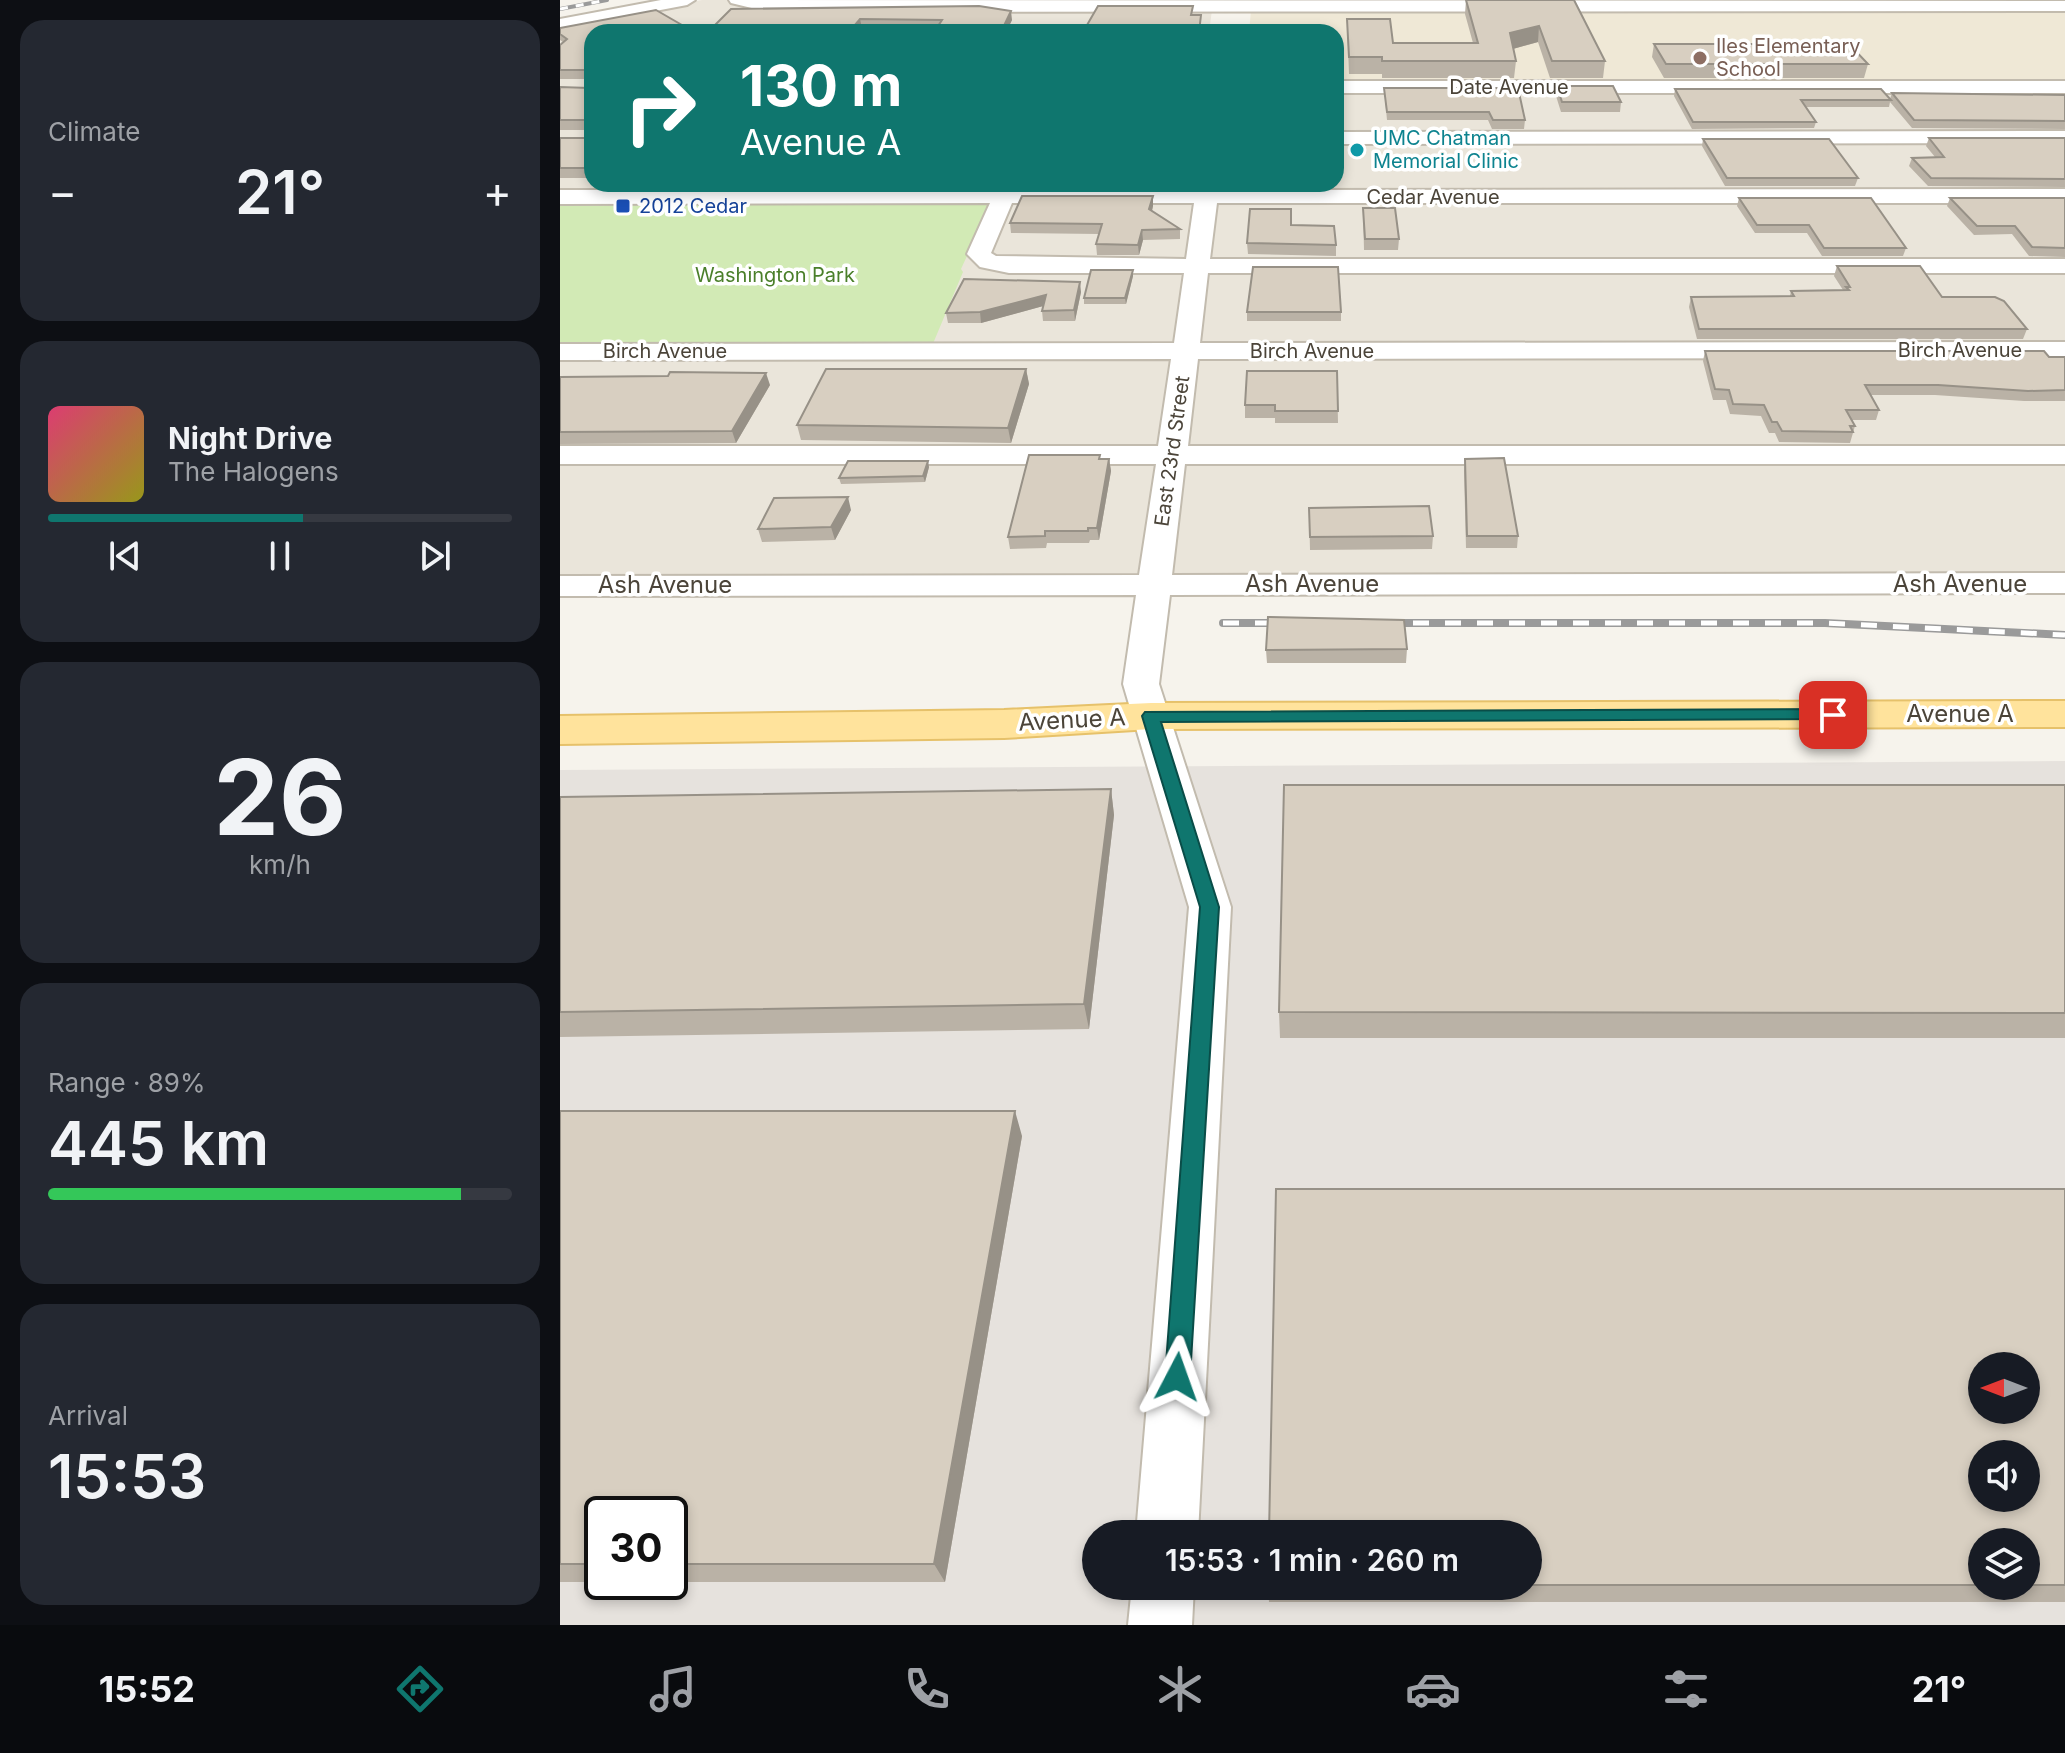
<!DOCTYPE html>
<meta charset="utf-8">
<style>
:root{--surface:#171b24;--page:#242831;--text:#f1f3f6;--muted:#9ea1a6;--line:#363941;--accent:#0f766e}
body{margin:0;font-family:Inter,sans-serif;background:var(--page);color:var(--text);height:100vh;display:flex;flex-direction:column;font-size:30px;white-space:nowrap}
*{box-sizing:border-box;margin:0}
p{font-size:26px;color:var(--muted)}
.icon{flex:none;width:44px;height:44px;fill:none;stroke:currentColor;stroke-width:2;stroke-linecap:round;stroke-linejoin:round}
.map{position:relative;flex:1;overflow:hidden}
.side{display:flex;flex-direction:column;gap:20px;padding:20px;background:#0d0f14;width:560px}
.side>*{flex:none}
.top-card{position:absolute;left:24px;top:24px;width:760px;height:168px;border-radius:24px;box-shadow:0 4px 12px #0003;background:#0f766e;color:#fff;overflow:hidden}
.needle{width:52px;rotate:270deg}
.buttons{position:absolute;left:1408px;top:1352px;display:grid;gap:16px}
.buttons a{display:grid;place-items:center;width:72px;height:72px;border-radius:50%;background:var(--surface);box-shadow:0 4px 12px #0003;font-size:40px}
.speed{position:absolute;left:24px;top:1496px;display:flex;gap:16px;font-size:40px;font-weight:700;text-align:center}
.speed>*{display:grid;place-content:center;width:104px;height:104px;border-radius:50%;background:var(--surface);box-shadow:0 4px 12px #0003;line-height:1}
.speed .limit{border:4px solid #111;border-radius:12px;background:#fff;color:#111}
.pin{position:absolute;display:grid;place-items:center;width:68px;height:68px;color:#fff;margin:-34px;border-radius:16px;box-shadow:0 4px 12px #0006}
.me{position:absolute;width:88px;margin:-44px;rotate:4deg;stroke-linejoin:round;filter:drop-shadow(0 0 6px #0008)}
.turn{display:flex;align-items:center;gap:28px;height:168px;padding:0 24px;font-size:36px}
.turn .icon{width:104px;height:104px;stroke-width:2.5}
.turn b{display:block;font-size:56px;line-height:68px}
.big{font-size:60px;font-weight:600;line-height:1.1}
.side .widget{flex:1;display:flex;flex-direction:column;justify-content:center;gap:12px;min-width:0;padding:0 28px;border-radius:24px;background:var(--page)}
.side .dial{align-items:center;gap:0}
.dial b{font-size:104px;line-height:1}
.song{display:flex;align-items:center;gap:24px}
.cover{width:96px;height:96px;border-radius:12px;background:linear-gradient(135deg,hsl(340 70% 55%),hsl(60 70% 35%))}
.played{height:8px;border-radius:4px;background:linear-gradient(90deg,var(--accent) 55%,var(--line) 55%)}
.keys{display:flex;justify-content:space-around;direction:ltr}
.heat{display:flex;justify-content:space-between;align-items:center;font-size:44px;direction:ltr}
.charge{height:12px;border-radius:6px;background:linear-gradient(90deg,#34c759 89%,var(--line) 0)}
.trip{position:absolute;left:522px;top:1520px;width:460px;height:80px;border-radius:40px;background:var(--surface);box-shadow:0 4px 12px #0003;font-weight:600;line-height:80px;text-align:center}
.menu{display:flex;height:128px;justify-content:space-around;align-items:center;background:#090b0e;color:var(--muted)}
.menu .icon{width:56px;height:56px}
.menu .on{color:var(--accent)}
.menu b{font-size:36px;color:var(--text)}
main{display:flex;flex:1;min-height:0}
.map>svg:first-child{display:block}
.residential{fill:#eae5da}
.industrial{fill:#e6e2dd;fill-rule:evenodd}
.education{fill:#efe8d6}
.green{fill:#d2eab5}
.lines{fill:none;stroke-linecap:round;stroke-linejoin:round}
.minor-casing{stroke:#c2bbae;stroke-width:4}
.major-casing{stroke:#e6c16a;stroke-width:4}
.minor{fill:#fff;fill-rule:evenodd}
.major{fill:#ffe39c;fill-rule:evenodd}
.rail-far1-casing{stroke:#9a9a9a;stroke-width:4}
.rail-casing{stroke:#9a9a9a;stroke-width:8}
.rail-far1{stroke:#fff;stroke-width:3;stroke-dasharray:8;stroke-linecap:butt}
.rail{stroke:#fff;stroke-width:5;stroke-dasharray:16;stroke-linecap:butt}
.wall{fill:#bab2a6;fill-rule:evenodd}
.shaded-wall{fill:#979187}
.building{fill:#d8cfc1;stroke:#979187;stroke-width:2;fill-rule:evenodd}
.route{fill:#0f766e;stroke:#0a4d48;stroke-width:2}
.education-dot{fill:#8d6e63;stroke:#fff;stroke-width:3}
.culture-dot{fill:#0f9aa8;stroke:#fff;stroke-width:3}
.transit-dot{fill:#1a4fb4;stroke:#fff;stroke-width:3}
.labels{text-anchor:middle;stroke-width:7;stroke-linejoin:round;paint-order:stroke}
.far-education-label{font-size:20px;fill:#785e54;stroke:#fff;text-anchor:start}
.far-street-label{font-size:20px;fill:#4b4439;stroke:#fff}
.far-culture-label{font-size:20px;fill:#0d838f;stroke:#fff;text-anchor:start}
.far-transit-label{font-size:20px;fill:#164399;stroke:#fff;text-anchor:start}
.far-park-label{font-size:20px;fill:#4a7f2a;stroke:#fff}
.street-label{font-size:24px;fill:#4b4439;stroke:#fff}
</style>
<main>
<section class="side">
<div class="widget"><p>Climate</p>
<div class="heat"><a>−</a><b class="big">21°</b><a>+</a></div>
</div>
<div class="widget">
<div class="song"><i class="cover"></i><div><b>Night Drive</b><p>The Halogens</p></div></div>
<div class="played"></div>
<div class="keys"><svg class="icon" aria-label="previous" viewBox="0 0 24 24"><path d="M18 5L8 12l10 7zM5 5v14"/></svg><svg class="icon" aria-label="pause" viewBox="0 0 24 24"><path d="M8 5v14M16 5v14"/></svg><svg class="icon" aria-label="next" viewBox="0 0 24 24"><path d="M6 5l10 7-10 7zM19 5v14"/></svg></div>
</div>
<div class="widget dial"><b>26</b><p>km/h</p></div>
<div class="widget"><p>Range · 89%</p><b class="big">445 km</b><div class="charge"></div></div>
<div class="widget"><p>Arrival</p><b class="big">15:53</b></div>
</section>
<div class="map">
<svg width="1505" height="1625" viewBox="0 0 1505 1625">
<rect width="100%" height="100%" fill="#f6f3ec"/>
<path class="residential" d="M142,0H1286L1290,4L652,10L649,32H32V184H776V92H1505V575L0,577V27Z"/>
<path class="industrial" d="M1505,761V1625H0V770ZM1422,1366H1466V1410H1422ZM1422,1454H1466V1498H1422ZM42,1514H110V1582H42ZM536,1534H968V1586H536ZM1422,1542H1466V1586H1422Z"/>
<path class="education" d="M1505,9V84L776,85V32H689L691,11Z"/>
<path class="green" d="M0,204H431L401,269L403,272L372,346H0Z"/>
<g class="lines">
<g class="minor-casing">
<path id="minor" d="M101,0H135L127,5L0,29V19Z
M169,0L1505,1V11L208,12L171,3Z
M776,81H1505V93H776Z
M1505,131V143L776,144V132Z
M637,184H659L658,190L1505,189V203H657L650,259H1505V273H648L640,343L1505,342V358L638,359L628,446H1505V464H625L612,575L1505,573V593L610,595L599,684L671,907L638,1534H576L629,907L563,684L576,595L0,596V576L579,575L596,464H0V446H598L611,359L0,360V344L614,343L624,273H449L420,267L407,254L430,203L0,204V190H636ZM452,203H634L626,259L436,256L431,253Z
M572,1586H634L632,1625H568Z"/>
</g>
<g class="major-casing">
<path id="major" d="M1505,701V727L591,729L444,738L0,744V716L444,710L591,703Z"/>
</g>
<use href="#minor" class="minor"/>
<use href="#major" class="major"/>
<g class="rail-far1-casing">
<path id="rail-far1" d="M0,9L47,0"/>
</g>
<g class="rail-casing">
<path id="rail" d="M663,623H729
M821,623H1265L1505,635"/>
</g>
<use href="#rail-far1" class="rail-far1"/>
<use href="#rail" class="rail"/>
</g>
<path class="wall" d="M906,0H1014L1045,61L1043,78H990L978,42L953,49L956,61L954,78H822V74H789L787,19L833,43H913L905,14Z
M171,9L452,20L446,32H374L377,28H302L299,32H148Z
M0,28L32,32V178H0V138H29L30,130H0V87L29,88L31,79H0V45L3,42L0,40Z
M1094,44L1308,64L1304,78H1104L1092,57Z
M997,86L1061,102L1060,112H1001L996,96Z
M824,88L965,120L964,129H932L928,120H827Z
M1115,89L1330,99L1332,93L1505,95V129L1352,128L1330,102L1329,107H1245L1256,122L1254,128L1132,129L1114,96Z
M1369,138H1505V187L1368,186L1349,166L1352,158L1375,157L1366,146Z
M1143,139L1298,178L1295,186H1165L1142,146Z
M472,184H599L598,187H472Z
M593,196V206L592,211L620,229V239L583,240L579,255H537L536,244L539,234L451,233L450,223Z
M1179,198L1346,248L1343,256H1262L1247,233H1195L1177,206Z
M1390,198H1505V257L1469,256L1452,234L1414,235L1387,206Z
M803,208L839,239L838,250H804Z
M731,225L776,245V256L688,254L687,243Z
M1277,266L1382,297L1467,329L1463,339H1137L1129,307L1131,297L1230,296L1231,291L1283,290L1274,276Z
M573,270V276L566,304H524V298Z
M521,292L515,321H483L482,311L483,306L421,323H388L386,313Z
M687,312H781V321H687Z
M1145,351L1505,357V401H1464L1375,395H1311L1319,410L1316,420H1292L1295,426L1290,443L1219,442L1215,433H1209L1201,416L1170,414L1166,400H1153L1143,361Z
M466,369L469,384L451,443L241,440L237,425Z
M777,371L778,423H715V418H685V405Z
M108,376L210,385L176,443L0,444V377Z
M540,455V459H549L551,471L539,540H530L529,543H487L486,548L450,549L448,537Z
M905,459L958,536L957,548H906L904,471Z
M369,467L365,482L281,484L279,478Z
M749,508L873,536L872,549L750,550Z
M291,510L275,540L202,542L198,529Z
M847,649L846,663H707L706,650Z
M1505,785V1038H720L719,1012Z
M551,789L554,815L529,1029L0,1037V797Z
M0,1111L462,1136L385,1582H0ZM42,1514H110V1582H42Z
M1505,1189V1602H709L708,1586H968V1534ZM1422,1542H1466V1586H1422Z"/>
<path class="shaded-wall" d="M451,11L452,20L446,32H441Z
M300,19L302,28L299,32H297L295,25Z
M221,25L223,32H215Z
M979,26L978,42L949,50L950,33Z
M593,196V206L590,219L589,209Z
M582,230L583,240L579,255L578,245Z
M573,270V276L566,304L565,298Z
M520,282L521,292L515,321L514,310Z
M486,295L487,305L421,323L420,312Z
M466,369L469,384L451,443L448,428Z
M206,373L210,385L176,443L172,431Z
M549,459L551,471L539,540L537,528Z
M368,461L369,467L365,482L363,476Z
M288,497L291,510L275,540L271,527Z
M551,789L554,815L529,1029L524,1004Z
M455,1111L462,1136L385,1582L374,1564Z"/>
<path class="building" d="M906,0H1014L1045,61H992L979,26L950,33L956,61H822V57H789L787,19H830L833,43H918Z
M419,6L451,11L441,32H374L382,20L300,19L295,25H221L215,32H148L171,9Z
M538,6H633L631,15H641L639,32H523Z
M96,10L134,32H32V168H0V138H29L32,123L29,120H0V87L29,88L32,73L29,70H0V45L7,39L0,34V28Z
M1094,44H1289L1308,64H1106Z
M997,86H1053L1061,102H1002Z
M824,88H958L965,120H933L929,112H827Z
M1115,89H1321L1331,100H1241L1256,122H1133Z
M1332,93L1505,95V121L1354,120Z
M1369,138H1505V179L1371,178L1352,158L1384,157Z
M1143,139H1269L1298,178H1167Z
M462,196H593L589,209L620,229L582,230L578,245L536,244L542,224L450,223Z
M1179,198H1311L1346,248H1264L1249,225H1197Z
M1390,198H1505V248L1472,247L1455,226H1417Z
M803,208H835L839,239H805Z
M690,209H731V225L774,226L776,245L687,243Z
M1277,266H1360L1382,297H1435L1444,301L1467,329H1139L1131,297L1234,296L1231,291L1289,290L1286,287H1290Z
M693,267H778L781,312H687Z
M531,270H573L565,298H524Z
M404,279L520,282L514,310L482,311L486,295L420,312L386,313Z
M1145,351H1484L1489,357H1505V390L1468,391L1378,385H1305L1319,410H1286L1295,426H1290L1293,432L1222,431L1217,422H1212L1204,405L1173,404L1169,390L1155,389Z
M266,369H466L448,428L237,425Z
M687,371H777L778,411H715V405H685Z
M110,372L206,373L172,431L0,432V377L108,376Z
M469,455H540L539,459H549L537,528H528V531H485V536L448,537Z
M944,458L958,536H907L905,459Z
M288,461H368L363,476L279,478Z
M288,497L271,527L198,529L214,498Z
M869,506L873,536L750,537L749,508Z
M708,617L844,620L847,649L706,650Z
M724,785H1505V1013L719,1012Z
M551,789L524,1004L0,1012V797Z
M0,1111H455L374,1564H110V1514H42V1564H0Z
M716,1189H1505V1585H1466V1542H1422V1585H968V1534H709ZM1422,1366H1466V1410H1422ZM1422,1454H1466V1498H1422Z"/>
<path class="route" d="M1273,709L1279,711L1282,715L1279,719L601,722L659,907L630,1377L626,1386L617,1389L608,1386L605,1377L640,907L582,716L585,712Z"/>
<circle class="education-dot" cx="1140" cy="58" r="8"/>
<circle class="culture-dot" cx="797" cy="150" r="8"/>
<rect class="transit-dot" x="55" y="198" width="16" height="16" rx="4"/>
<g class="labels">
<g class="far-education-label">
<text x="1156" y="53">Iles Elementary<tspan x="1156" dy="23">School</tspan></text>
</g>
<g class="far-street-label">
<text x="949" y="94">Date Avenue</text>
<text x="873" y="204">Cedar Avenue</text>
<text x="1400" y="357">Birch Avenue</text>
<text x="105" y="358">Birch Avenue</text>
<text x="752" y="358">Birch Avenue</text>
<text transform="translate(612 451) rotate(-82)" y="7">East 23rd Street</text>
</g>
<g class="far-culture-label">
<text x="813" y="145">UMC Chatman<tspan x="813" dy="23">Memorial Clinic</tspan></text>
</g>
<g class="far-transit-label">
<text x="79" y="213">2012 Cedar</text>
</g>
<g class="far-park-label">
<text x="215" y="282">Washington Park</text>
</g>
<g class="street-label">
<text x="752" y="592">Ash Avenue</text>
<text x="1400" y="592">Ash Avenue</text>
<text x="105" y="593">Ash Avenue</text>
<text x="1400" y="722">Avenue A</text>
<text transform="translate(512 720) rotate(-3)" y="8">Avenue A</text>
</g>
</g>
</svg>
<div class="buttons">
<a><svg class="needle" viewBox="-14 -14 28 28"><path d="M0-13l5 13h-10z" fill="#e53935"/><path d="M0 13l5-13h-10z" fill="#9ea1a6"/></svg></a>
<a><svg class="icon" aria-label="sound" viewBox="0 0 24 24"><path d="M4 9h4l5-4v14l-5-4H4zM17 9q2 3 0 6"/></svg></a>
<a><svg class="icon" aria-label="layers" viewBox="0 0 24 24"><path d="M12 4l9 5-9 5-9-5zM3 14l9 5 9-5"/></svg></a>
</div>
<div class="speed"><div class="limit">30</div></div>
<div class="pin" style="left:1273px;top:715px;background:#d93025"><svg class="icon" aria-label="arrive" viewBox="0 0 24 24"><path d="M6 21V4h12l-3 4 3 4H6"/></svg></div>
<svg class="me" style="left:617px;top:1377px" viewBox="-20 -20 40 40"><path d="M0-17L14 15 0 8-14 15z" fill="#0f766e" stroke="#fff" stroke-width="4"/></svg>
<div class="trip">15:53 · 1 min · 260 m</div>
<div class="top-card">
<div class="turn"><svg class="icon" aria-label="right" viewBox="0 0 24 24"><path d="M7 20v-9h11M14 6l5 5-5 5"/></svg><div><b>130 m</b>Avenue A</div></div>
</div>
</div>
</main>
<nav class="menu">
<b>15:52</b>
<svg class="icon on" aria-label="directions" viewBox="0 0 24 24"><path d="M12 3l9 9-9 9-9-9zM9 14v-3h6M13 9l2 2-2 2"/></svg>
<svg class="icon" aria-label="music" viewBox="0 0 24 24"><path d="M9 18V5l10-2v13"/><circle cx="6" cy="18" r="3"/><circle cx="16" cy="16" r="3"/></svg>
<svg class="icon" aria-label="phone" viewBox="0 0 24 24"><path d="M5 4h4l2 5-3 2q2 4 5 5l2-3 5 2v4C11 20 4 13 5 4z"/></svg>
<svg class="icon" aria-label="climate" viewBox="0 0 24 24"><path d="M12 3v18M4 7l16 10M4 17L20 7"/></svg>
<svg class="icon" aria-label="car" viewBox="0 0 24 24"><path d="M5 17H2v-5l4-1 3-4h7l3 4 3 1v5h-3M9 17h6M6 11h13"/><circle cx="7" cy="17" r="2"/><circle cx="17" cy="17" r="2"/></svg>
<svg class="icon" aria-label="filters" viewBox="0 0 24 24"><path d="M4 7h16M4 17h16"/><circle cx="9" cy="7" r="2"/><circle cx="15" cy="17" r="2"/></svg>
<b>21°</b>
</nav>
